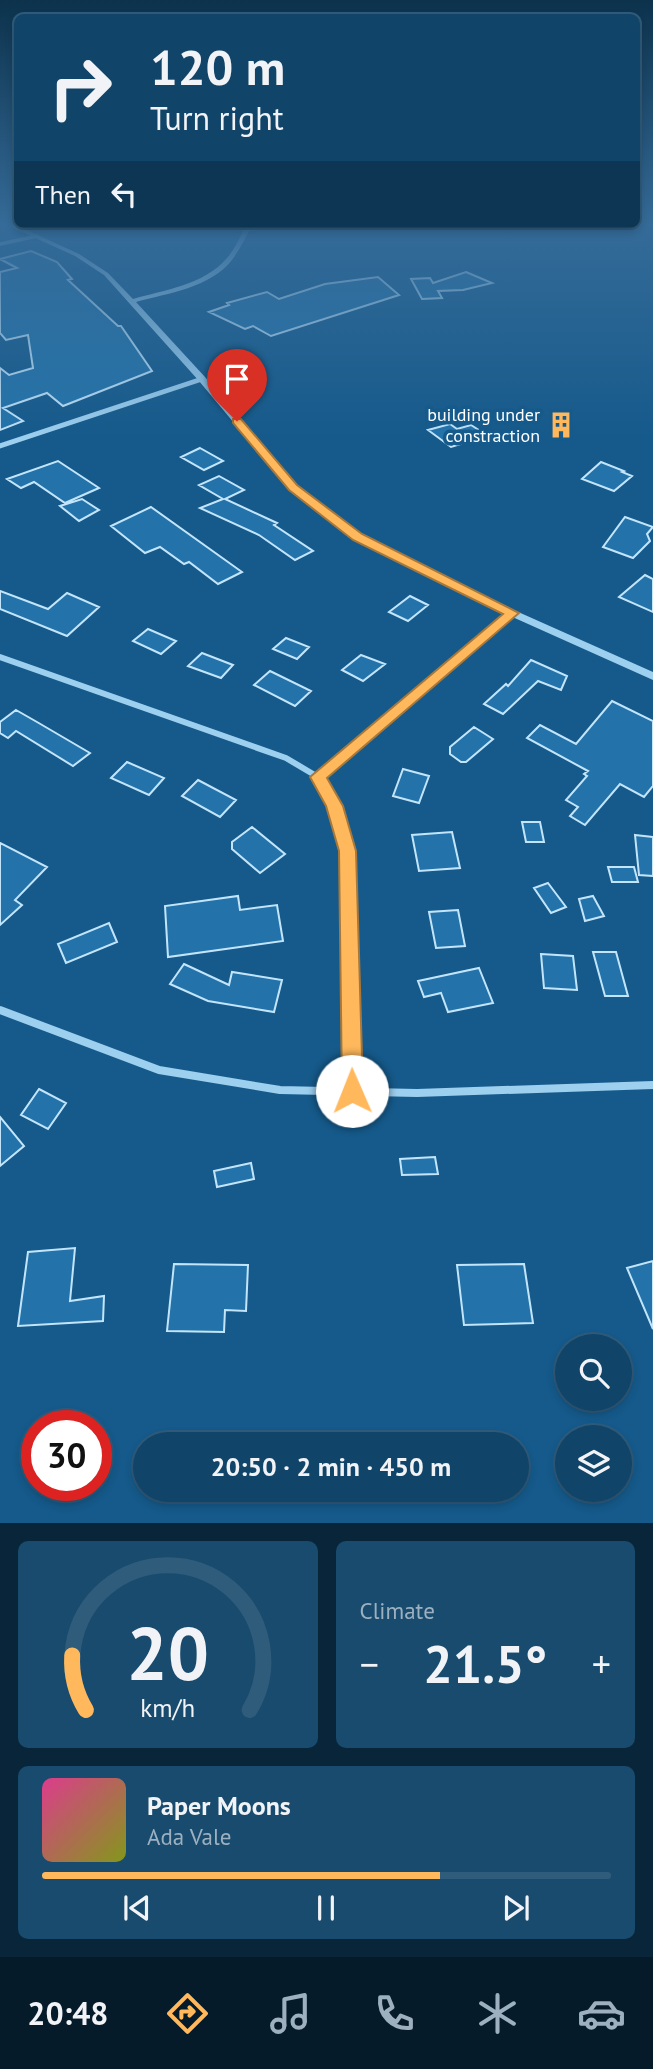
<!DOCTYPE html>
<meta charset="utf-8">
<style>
:root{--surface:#104468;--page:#194b6e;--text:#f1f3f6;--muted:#9cb0c0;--line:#305c7c;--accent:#ffb85c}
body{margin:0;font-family:"PT Sans",sans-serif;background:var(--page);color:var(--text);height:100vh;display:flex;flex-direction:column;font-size:26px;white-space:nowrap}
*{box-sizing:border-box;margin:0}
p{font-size:23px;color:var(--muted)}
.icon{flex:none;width:38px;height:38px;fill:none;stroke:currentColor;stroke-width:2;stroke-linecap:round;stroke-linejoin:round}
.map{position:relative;height:1523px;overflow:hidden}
.side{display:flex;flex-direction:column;gap:18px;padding:18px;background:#092539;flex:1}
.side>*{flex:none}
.top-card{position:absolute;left:14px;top:14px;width:626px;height:214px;border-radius:10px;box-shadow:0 4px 10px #0003,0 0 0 2px var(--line);background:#104468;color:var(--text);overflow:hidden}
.controls{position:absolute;left:555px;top:1334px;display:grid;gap:14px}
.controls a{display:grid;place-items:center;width:77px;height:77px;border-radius:50%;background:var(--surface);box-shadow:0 4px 10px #0003,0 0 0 2px var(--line);font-size:35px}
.speed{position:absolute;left:21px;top:1410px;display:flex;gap:14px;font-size:35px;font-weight:700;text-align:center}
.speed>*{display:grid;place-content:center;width:91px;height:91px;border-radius:50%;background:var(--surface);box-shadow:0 4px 10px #0003,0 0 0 2px var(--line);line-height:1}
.speed .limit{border:10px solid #d22;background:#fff;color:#111}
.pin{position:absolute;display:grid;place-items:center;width:60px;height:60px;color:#fff;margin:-72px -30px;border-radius:50% 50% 50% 0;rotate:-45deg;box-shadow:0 0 7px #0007}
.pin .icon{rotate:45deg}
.me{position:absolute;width:77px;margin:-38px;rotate:359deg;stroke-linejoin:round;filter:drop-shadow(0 0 5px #0008)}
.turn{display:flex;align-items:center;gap:24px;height:147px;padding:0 21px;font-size:32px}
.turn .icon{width:91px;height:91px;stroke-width:2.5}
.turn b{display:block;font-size:49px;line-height:60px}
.then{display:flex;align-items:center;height:66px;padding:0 21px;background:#0003;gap:14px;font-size:26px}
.big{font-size:52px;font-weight:800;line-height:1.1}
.side .tile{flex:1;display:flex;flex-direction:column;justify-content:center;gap:10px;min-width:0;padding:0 24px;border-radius:10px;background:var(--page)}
.side .dial{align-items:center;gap:0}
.dial svg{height:182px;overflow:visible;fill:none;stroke:var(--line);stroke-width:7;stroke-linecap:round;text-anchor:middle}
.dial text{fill:var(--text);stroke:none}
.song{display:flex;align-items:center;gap:21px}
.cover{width:84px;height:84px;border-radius:10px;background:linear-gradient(135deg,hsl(330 70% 55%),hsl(70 70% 35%))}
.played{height:7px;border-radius:4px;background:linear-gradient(90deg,var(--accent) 70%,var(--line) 70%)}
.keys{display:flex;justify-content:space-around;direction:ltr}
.heat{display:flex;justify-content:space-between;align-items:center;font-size:38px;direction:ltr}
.side .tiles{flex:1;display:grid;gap:18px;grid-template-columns:1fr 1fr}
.tile:last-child{grid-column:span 2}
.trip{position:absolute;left:133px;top:1432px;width:396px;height:70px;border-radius:35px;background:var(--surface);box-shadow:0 4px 10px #0003,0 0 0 2px var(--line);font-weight:800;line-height:70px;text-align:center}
.tabs{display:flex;height:112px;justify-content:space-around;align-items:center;background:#061b2a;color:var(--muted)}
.tabs .icon{width:49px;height:49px}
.tabs .on{color:var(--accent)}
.tabs b{font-size:32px;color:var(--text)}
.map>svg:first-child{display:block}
.building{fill:#2373aa;stroke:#c3e5fb;stroke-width:2}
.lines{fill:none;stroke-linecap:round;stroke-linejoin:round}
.minor-far3{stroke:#9dcfef;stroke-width:3.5}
.minor-far2{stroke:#9dcfef;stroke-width:5}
.minor-far1{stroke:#9dcfef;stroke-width:6}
.minor{stroke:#9dcfef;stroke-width:8}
.tertiary{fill:#9dcfef;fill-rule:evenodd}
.route{fill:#ffb85c;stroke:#a6783c;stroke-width:2}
.labels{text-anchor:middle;stroke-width:7;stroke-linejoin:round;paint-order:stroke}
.far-poi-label{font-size:18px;fill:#fff;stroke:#155a8b;text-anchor:end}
</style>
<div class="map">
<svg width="653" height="1523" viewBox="0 0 653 1523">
<rect width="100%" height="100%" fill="#155a8b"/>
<path class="building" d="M31,251L57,262L72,279L68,280L118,326H121L152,371L63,406L47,393L3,408L23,421L0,430V368L9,375L33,368L28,335L6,340L0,333V272L17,268L0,259Z
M466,272L492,283L463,290L438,291L442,298L422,299L411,279L430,278L433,283Z
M378,277L399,295L271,336L253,326L245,329L209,312L229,305L227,303L267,292L279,299L325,284Z
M450,424L457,429L471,425L488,436L451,447L428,430Z
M200,448L223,461L204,470L181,457Z
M58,461L99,488L65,503L34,482L21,488L7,479Z
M601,462L624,471L622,472L632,476L614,491L582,479Z
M219,476L244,490L225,499L277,523L274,525L313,551L295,560L259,535L200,508L223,499L199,485Z
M82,499L99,510L79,521L60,506Z
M151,507L242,572L218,584L189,562L184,564L160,547L145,553L111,526Z
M625,517L653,527L647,534L650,541L633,558L603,547Z
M645,575L653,579V612L619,597Z
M0,591L48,609L67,593L99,607L67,636L0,609Z
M410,596L428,605L408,621L389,612Z
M148,629L176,641L161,654L133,641Z
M286,638L309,647L297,659L273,649Z
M202,653L233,665L221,678L188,666Z
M361,655L385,664L363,681L342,670Z
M531,660L567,676L561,690L538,681L503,714L484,704L506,684L508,686Z
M270,671L311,691L295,706L254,685Z
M612,701L653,721V786L644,797L620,784L585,825L570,816L578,807L566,800L587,776L584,774L588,771L527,738L540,725L576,744Z
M16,710L37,722L90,753L73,766L16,731L8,738L0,733V722Z
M474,727L493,739L466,762H461L450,754V747Z
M127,762L164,778L149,795L111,778Z
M403,769L429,776L419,803L393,796Z
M198,780L236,800L220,817L182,796Z
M522,822H540L544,842H526Z
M252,827L285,854L260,873L232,849V842Z
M452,832L460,868L419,871L412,835Z
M635,835L653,837V876L639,875Z
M0,843L47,867L15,900L22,905L0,925Z
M608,867H634L638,882H612Z
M548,883L566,907L551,913L534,888Z
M238,896L240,910L277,905L283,941L168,957L165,906Z
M593,896L604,916L585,921L579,899Z
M458,910L465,946L436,948L429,912Z
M109,923L117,942L66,963L58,944Z
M593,952H616L628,996H605Z
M541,954L573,956L577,990L544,988Z
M184,964L229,985L232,972L282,980L274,1012L208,1001L170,984Z
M479,968L493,1003L448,1012L441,993L424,997L418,981Z
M39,1089L66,1103L48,1129L21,1115Z
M0,1117L24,1146L0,1166Z
M435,1157L438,1174L402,1175L400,1159Z
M251,1163L254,1179L217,1187L214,1171Z
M75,1248L70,1301L104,1296L103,1321L18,1326L28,1252Z
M653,1261V1329L627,1268Z
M174,1264L248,1265L246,1311L225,1310L224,1332L167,1331Z
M524,1264L533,1323L464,1325L457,1265Z"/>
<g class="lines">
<path class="minor-far3" d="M0,244L37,236"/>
<path class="minor-far2" d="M0,446L202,379"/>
<path class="minor-far1" d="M0,657L286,758L318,777L329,796
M318,777L512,613"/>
<path class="minor" d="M328,794L335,806L348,851L352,1091
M0,1010L159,1070L280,1090L417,1093L653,1085"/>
<path class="tertiary" d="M7,225H16L79,254L108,273L133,299C164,290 204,285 227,258C235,249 240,237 246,225H252C246,237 240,249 232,260C210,288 168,293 136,302L205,377L296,486L360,535L516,611L653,672V680L508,615L354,539L290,490L199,381L104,275L75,256Z"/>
</g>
<linearGradient id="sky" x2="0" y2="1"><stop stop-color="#0c324c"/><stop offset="0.51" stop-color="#356b98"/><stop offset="1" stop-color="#356b98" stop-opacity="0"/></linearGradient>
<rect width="653" height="439" fill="url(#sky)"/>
<path class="route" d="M233,419H241L297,485L362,534L519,613L327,778L343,806L356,851L363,1091L360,1099L352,1102L345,1099L342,1091L339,851L326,806L310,777L503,614L353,540L289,490L233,423Z"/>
<defs>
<g id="building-bare" transform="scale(2.1)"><path d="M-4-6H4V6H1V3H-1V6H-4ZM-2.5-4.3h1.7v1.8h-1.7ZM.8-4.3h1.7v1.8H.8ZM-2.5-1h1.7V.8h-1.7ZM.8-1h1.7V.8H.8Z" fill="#ffb85c" stroke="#155a8b" stroke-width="2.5" paint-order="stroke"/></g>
</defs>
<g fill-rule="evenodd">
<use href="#building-bare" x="561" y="425"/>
</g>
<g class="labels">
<g class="far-poi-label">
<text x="540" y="421">building under<tspan x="540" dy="21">constraction</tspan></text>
</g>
</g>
</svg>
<div class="controls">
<a><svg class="icon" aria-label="search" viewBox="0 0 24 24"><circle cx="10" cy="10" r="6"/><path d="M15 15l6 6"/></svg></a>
<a><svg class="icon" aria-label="layers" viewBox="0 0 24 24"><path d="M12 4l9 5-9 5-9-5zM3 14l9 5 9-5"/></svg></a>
</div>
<div class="speed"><div class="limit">30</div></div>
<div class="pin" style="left:237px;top:421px;background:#d93025"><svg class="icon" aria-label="arrive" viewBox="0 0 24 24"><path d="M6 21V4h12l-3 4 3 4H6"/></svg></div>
<svg class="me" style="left:352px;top:1091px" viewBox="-20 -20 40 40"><circle r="19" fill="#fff"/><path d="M0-13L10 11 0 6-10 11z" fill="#ffb85c"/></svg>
<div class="trip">20:50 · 2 min · 450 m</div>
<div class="top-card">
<div class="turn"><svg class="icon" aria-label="right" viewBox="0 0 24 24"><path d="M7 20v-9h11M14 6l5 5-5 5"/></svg><div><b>120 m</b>Turn right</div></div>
<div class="then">Then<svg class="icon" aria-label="left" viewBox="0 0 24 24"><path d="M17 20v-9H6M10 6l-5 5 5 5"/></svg></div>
</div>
</div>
<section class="side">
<div class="tiles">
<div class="tile dial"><svg viewBox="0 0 100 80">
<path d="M14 69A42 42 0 1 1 86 69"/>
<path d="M14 69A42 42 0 0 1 8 45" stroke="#ffb85c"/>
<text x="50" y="56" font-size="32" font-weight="700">20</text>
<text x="50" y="72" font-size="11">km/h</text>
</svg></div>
<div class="tile"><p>Climate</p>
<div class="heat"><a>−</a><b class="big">21.5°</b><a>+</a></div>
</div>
<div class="tile">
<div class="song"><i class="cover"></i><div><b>Paper Moons</b><p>Ada Vale</p></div></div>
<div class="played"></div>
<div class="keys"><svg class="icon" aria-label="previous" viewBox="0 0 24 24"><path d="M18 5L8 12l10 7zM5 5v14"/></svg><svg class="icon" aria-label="pause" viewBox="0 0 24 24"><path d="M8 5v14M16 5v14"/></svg><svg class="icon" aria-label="next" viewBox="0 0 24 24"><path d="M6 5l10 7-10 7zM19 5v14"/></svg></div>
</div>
</div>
</section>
<nav class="tabs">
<b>20:48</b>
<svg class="icon on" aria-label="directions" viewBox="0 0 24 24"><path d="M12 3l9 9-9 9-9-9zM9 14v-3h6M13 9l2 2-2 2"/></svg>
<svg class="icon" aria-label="music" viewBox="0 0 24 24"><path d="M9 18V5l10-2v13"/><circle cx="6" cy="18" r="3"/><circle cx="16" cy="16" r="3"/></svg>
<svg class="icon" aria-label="phone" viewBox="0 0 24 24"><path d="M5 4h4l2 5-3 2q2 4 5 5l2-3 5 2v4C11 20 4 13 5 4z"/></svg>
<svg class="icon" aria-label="climate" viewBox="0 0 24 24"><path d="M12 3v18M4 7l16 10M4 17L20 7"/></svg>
<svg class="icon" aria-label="car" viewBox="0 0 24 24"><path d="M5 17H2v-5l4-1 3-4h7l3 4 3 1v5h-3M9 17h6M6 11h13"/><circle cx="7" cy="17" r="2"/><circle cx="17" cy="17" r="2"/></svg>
</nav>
